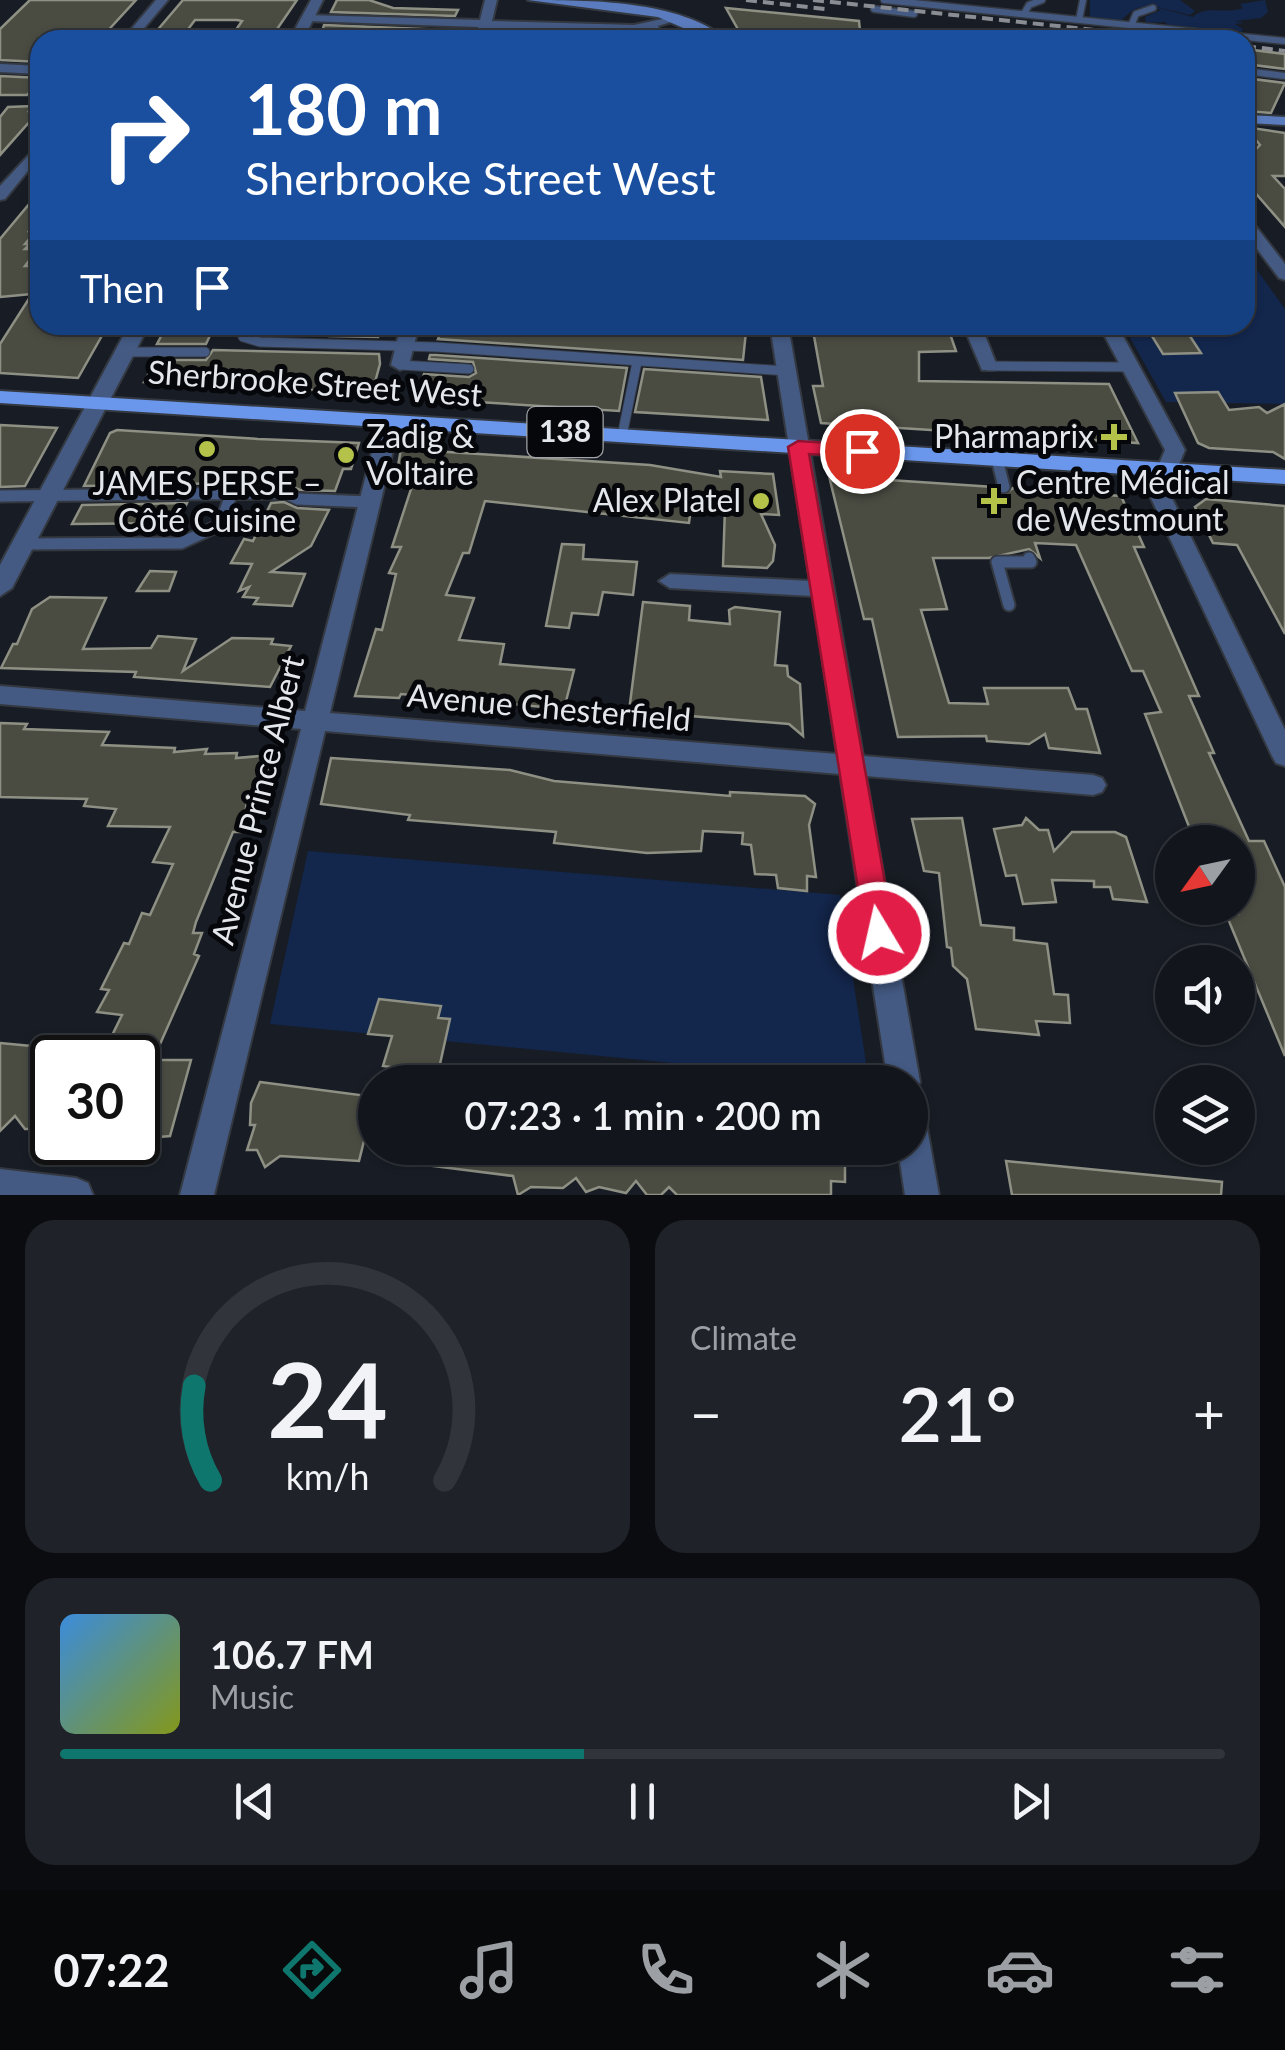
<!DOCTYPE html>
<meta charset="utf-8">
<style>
:root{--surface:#12161c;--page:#1f2329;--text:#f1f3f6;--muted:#9c9fa3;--line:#31353b;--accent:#0f766e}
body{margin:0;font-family:Lato,sans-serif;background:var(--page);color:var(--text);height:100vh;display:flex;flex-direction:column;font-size:38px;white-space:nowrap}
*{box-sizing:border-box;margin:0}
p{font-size:32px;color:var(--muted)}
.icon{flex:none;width:55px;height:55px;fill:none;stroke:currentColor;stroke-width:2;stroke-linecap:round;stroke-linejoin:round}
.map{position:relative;height:1195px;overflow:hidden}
.details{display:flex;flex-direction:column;gap:25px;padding:25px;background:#0a0c0f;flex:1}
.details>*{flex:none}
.guide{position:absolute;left:30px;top:30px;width:1225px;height:305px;border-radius:30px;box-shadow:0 2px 8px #0004,0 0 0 2px var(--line);background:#1a4fa0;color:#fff;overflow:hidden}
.needle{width:65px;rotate:237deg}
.fabs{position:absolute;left:1155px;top:825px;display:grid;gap:20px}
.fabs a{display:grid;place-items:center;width:100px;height:100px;border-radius:50%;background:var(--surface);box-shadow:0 2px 8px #0004,0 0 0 2px var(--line);font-size:50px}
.speed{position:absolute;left:30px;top:1035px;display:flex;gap:20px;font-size:50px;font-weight:700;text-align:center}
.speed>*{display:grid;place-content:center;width:130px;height:130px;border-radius:50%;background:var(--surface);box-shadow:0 2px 8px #0004,0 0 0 2px var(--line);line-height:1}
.speed .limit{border:5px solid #111;border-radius:15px;background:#fff;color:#111}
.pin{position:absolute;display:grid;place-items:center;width:85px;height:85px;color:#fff;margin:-42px;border:5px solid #fff;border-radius:50%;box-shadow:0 2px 10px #0007}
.me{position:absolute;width:110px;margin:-55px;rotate:351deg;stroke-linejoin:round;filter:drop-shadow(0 0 8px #0008)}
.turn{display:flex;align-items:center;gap:35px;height:210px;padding:0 50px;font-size:45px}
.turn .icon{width:130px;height:130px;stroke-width:2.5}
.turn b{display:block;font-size:70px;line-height:85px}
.then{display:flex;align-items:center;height:95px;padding:0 50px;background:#0003;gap:20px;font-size:38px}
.big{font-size:75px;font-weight:600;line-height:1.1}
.details .tile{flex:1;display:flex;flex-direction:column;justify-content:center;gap:15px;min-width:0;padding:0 35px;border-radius:30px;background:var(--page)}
.details .dial{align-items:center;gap:0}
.dial svg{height:260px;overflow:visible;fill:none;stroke:var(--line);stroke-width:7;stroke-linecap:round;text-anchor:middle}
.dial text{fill:var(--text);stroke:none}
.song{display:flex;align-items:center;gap:30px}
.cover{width:120px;height:120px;border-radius:15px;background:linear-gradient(135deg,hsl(210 70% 55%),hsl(70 70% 35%))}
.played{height:10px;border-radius:5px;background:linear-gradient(90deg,var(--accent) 45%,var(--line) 45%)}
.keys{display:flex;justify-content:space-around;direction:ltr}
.heat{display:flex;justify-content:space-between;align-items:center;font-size:55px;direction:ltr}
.details .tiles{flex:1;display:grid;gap:25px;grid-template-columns:1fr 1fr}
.tile:last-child{grid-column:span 2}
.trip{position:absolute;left:358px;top:1065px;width:570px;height:100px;border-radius:50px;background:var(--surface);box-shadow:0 2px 8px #0004,0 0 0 2px var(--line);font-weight:600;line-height:100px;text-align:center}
.tab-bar{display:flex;height:160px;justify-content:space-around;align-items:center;background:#07090b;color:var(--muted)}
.tab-bar .icon{width:70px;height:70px}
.tab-bar .on{color:var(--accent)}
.tab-bar b{font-size:45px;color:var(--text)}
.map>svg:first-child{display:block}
.green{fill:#13264c}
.building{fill:#4a4c42;stroke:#8e9084;stroke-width:2.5}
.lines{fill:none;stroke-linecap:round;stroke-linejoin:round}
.service-far2-casing{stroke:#343941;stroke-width:9}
.service-far1-casing{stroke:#343941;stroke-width:11}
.service-casing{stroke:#343941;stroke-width:15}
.minor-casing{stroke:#343941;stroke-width:4}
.tertiary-casing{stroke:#343941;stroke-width:4}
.secondary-casing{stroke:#343941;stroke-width:4}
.primary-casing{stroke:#343941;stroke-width:4}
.service-far2{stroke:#445a83;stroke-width:6}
.service-far1{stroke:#445a83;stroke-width:9}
.service{stroke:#445a83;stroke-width:11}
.minor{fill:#445a83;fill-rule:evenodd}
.tertiary{fill:#445a83;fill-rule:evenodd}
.secondary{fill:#5a7cbe;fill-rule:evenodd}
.primary{fill:#6a97ec;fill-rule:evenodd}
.rail{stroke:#8a8e94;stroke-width:4;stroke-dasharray:11 6;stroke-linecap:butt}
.route{fill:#e11d48;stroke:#92132f;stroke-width:2.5}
.poi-dot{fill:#b4c24a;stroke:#06070a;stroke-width:4}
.labels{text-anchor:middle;stroke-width:10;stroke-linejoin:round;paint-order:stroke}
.shield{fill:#06070a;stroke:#a1a4a8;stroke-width:2.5}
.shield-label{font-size:30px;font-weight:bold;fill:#e3e7ec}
.street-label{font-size:32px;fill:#e3e7ec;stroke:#06070a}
.poi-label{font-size:32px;fill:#e3e7ec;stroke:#06070a;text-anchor:start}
</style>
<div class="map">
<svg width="1285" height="1195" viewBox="0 0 1285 1195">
<rect width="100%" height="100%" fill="#181d25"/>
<path class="green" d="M1090,0H1180L1195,11L1190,15L1141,3L1193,17C1206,4 1225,15 1243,8L1240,4L1265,0L1268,12L1261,18L1235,21L1244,23L1235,24L1243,29L1239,35L1166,27V22L1146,23L1145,17L1161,10C1144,3 1132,8 1121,21L1090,18Z
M1245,253L1285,309V404L1166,402L1123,325H1245Z
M308,851L840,895L869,1082L270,1024Z"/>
<path class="building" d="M30,0H136L102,37H40V62L0,60V29Z
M183,0H297L271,38L231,37L242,21L237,20H195L180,40H149Z
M337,0H369L393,8L458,10L455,16L331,12Z
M726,8L859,21L861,40H744Z
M324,25L446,30L439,40L320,39Z
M1245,49L1285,54V69L1245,64Z
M0,76L40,78V82L27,95H0Z
M1245,78L1285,83L1271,113L1245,111Z
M32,106L29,111H39L0,155V117L8,107Z
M1245,127L1285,133V176H1273L1285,189V227L1245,181V146L1253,152L1260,145Z
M40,191V214L29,231H36L25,244H30L25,249H38L25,266H40V325H108L78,378L0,373V344L32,294L0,297V239Z
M167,325H215L206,344H157Z
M335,325H377L378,337L330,336Z
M444,325H568L746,332L743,360L438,339Z
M812,325H947L956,351L919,352V381L1109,384L1138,443L821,423L813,386H823Z
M1184,327L1201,353L1163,354L1147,328Z
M213,350L379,354L380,364L372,393L144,382L156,360H206Z
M430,355H436L627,368L619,411L414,398L424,374L469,377L476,373L473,362L429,359Z
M644,369L761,377L768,420L635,412Z
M1218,392L1229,410L1259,407L1267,413L1285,404V459L1273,452L1209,448L1198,443L1175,393Z
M0,425L57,428L25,486L0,487Z
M117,430L258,439L359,443L351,469H343L335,491L300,490L281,482L84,486L110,433Z
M401,449L650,465L721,477L720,471L773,474L779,515L761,514L775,545L773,561L767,568L723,566L725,508L691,507L689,523L485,501L469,553H463L446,595L474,598L459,640L504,644L500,664L574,670L564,709L401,694L399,698L355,696L376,629L382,630L396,574L389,573L401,547H392L413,483L395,482Z
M829,476L994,487L1002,496L1013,488L1121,496L1144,547H1134L1199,696H1189L1214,753H1209L1249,841H1264L1285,887V1056L1226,914H1238V842H1195L1145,714L1161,712L1143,671H1132L1076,545L1035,543L1040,558L1029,549L989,558H933L947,609L921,610L949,703L988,704L984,688H1068L1076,709H1087L1100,753L1049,748L1045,734L1029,744L987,741L986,736L898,737L872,619H864Z
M1206,499L1285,506V634L1237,545L1213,543L1195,507Z
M284,502L297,508L329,510L311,546L271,572L305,574L292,606L254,604L258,598L243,597L249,587L239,591L252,564L231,563L244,539L253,541L271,503Z
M187,503L178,523L72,524L82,505Z
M562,544L584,545L583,559L637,562L633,595L603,592L598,615L572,613L569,628L546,626Z
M150,571L176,572L169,591H137Z
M50,597L106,598L83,649L151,648L158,636L196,639L183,671L232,638L273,639L271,644L291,646L270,687L134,677L136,672L1,668L13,644H17L32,609Z
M643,602L690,606L689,620L730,624L729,610L735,607L780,612L775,665L787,666L788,676L800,684L803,736L789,724L629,711Z
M0,723L27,724L24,729L109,732L102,745L175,748L174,752L207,749L205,754L237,753L236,758L273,755L263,794L249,793L241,832H233L196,922L193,933H202L194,954L199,956L153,1060H191L170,1136L159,1137L152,1143L138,1137V1058H101L122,1015L97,1012L109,990L101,989L124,943L129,944L142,913L150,915L173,864L153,862L170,827L108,826L116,809L84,806L87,799L0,797Z
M331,758L510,770L554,781L730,796V792L805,796L815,804L809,825L816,877L807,876V891L778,888L776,875L755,874L751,845L742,844L743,833L703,831L701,851L647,853L554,843L556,832L408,820L410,815L321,804Z
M962,818L981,925L1014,928V940L1047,944L1054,994L1068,995L1070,1023L1036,1021L1039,1035L976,1029L967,979L953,966L951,948L947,947L939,873L924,871L912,819Z
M1026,818L1039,830H1048L1054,851L1072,832H1115L1126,837L1147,902L1113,899L1110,887H1094V881L1052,880L1056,902L1023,904L1016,875L1006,876L994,829L1022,825Z
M379,999L441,1006L438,1018L450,1019L438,1073L383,1066L392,1036L368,1034Z
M0,1043L52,1048V1116L33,1129H25L15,1116L0,1131Z
M260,1082L375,1097L359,1161L280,1156L265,1167L257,1150H247L255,1125H250L251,1103Z
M420,1148H809V1151L845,1155V1182L831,1181V1195H677L669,1187L661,1195H647L636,1181L626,1193L599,1187L586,1192L576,1178L563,1188L531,1187L518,1195L513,1176L417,1164Z
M1006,1161L1222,1182L1221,1195H1012Z"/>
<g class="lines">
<g class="service-far2-casing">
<path id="service-far2" d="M884,0L1285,41
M874,9L914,14
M1024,14L1029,5L1042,0
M1079,20L1083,0
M654,26L662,37
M1131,26L1136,14L1153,8
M555,38L594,39
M876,40H909
M1245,71L1285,76
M1245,135L1253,145"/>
</g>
<g class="service-far1-casing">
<path id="service-far1" d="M246,330L243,337L260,342L436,347L786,371
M124,352H205
M400,365L469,369
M988,366L1130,367
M622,436L637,362"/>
</g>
<g class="service-casing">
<path id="service" d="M997,459L1004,487
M0,496L286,493L298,499L368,502
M24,544L181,543L220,525L232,492
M1009,605L997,562H1031L1029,558"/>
</g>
<g class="minor-casing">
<path id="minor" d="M156,0H168L134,40H122Z
M485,0H497L492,21L634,25L672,17L678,20L634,33L490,28L487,40H475L478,27L307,21L301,18L307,15L480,20Z
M0,64L40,66V74L0,72Z
M40,143V156L5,199L0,200V186Z
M1245,217L1250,219L1285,264V280L1279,278L1245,233Z
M401,325H419L409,365L400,370L391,365Z
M770,325H788L863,756L1093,775L1102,778L1106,785L1102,792L1093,795L866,776L920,1082L915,1093L910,1095V1082H888L840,774L325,731L214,1195H180L301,729L0,704V686L305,711L380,421L390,415L400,421L330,713L837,754L813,596L670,588L659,581L670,574L810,581Z
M963,325H981L997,366L994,370H982Z
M1099,325H1117L1185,450L1168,490L1285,730V766L1276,763L1272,756L1150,496L1148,490L1165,450Z
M910,1106L921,1111L926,1122L939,1195H905L898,1148H910Z
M0,1169L76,1178L88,1183L93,1195H0Z"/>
</g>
<g class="tertiary-casing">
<path id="tertiary" d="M311,0H323L303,40H289Z
M129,325H149L12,588L0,596V565Z"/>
</g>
<g class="secondary-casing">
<path id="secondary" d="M528,0C586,0 682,0 727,40H711L658,17Z
M1245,115L1285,117V125L1245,123Z"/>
</g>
<g class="primary-casing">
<path id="primary" d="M0,391L1285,470V484L0,403Z"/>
</g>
<use href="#service-far2" class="service-far2"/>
<use href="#service-far1" class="service-far1"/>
<use href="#service" class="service"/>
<use href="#minor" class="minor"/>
<use href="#tertiary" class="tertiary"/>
<use href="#secondary" class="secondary"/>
<use href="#primary" class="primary"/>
<path class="rail" d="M746,0L825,9
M813,0L1189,40
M1245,46L1285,51"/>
</g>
<path class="route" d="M798,441L862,445L872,451L862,457L809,454L894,933L890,942L879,946L869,942L865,933L788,447Z"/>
<g class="poi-dot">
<path d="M1109 422h10v10h10v10h-10v10h-10v-10h-10v-10h10z"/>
<circle cx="207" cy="449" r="10"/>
<circle cx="346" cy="455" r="10"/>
<circle cx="761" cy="501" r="10"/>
<path d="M989 486h10v10h10v10h-10v10h-10v-10h-10v-10h10z"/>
</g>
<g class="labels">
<rect class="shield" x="527.5" y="407" width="75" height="50" rx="8"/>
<g class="shield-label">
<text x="565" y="442">138</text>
</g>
<g class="street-label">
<text transform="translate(315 384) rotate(4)" y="11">Sherbrooke Street West</text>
<text transform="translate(549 708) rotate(5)" y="11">Avenue Chesterfield</text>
<text transform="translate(258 800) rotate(-76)" y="11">Avenue Prince Albert</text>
</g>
<g class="poi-label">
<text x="366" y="448">Zadig &amp;<tspan x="366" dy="37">Voltaire</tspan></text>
<text x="1094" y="448" text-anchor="end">Pharmaprix</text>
<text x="1016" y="494">Centre Médical<tspan x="1016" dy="37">de Westmount</tspan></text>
<text x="207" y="495" text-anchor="middle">JAMES PERSE –<tspan x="207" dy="37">Côté Cuisine</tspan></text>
<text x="741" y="512" text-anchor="end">Alex Platel</text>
</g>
</g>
</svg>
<div class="fabs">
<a><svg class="needle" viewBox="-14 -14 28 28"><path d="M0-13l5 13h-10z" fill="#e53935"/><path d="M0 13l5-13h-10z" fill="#9c9fa3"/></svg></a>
<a><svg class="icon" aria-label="sound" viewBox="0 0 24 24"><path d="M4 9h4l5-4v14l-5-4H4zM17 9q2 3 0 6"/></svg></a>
<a><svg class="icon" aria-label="layers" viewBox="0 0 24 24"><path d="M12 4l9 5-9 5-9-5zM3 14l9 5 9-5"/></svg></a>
</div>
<div class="speed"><div class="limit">30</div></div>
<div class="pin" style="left:862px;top:451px;background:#d93025"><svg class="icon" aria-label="arrive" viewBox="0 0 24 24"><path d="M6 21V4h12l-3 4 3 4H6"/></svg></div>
<svg class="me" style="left:879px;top:933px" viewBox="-20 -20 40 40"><circle r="17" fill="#e11d48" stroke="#fff" stroke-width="3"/><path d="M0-11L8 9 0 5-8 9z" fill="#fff"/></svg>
<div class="trip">07:23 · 1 min · 200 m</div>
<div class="guide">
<div class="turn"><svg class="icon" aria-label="right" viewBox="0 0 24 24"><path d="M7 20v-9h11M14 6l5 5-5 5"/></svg><div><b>180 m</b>Sherbrooke Street West</div></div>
<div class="then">Then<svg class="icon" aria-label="arrive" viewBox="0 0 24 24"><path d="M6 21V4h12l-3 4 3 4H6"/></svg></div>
</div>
</div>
<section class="details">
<div class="tiles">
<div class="tile dial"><svg viewBox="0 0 100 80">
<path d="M14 69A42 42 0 1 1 86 69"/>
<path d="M14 69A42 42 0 0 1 9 40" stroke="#0f766e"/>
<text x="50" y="56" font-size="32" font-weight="700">24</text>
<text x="50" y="72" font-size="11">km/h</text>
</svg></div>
<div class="tile"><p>Climate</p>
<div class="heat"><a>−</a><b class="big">21°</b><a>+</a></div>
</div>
<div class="tile">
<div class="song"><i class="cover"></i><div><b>106.7 FM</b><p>Music</p></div></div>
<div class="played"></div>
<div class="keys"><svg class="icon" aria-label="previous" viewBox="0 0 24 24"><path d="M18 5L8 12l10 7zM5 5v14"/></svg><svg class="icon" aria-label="pause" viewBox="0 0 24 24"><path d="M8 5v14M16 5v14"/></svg><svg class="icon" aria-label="next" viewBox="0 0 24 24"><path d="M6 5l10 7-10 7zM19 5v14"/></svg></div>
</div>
</div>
</section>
<nav class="tab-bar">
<b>07:22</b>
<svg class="icon on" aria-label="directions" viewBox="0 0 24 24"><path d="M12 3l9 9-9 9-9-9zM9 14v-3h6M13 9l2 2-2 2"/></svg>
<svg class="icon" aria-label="music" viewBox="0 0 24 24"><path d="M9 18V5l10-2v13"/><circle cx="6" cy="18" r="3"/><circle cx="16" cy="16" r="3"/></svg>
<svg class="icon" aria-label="phone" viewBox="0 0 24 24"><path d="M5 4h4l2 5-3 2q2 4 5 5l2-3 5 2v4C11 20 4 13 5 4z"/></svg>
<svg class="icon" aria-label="climate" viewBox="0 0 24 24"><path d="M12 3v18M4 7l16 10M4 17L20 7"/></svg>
<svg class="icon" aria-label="car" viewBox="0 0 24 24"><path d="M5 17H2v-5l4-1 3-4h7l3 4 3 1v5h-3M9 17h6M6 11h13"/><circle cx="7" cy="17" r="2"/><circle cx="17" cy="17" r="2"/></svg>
<svg class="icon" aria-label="filters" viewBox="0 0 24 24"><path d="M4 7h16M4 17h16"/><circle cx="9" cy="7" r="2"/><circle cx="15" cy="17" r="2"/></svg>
</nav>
